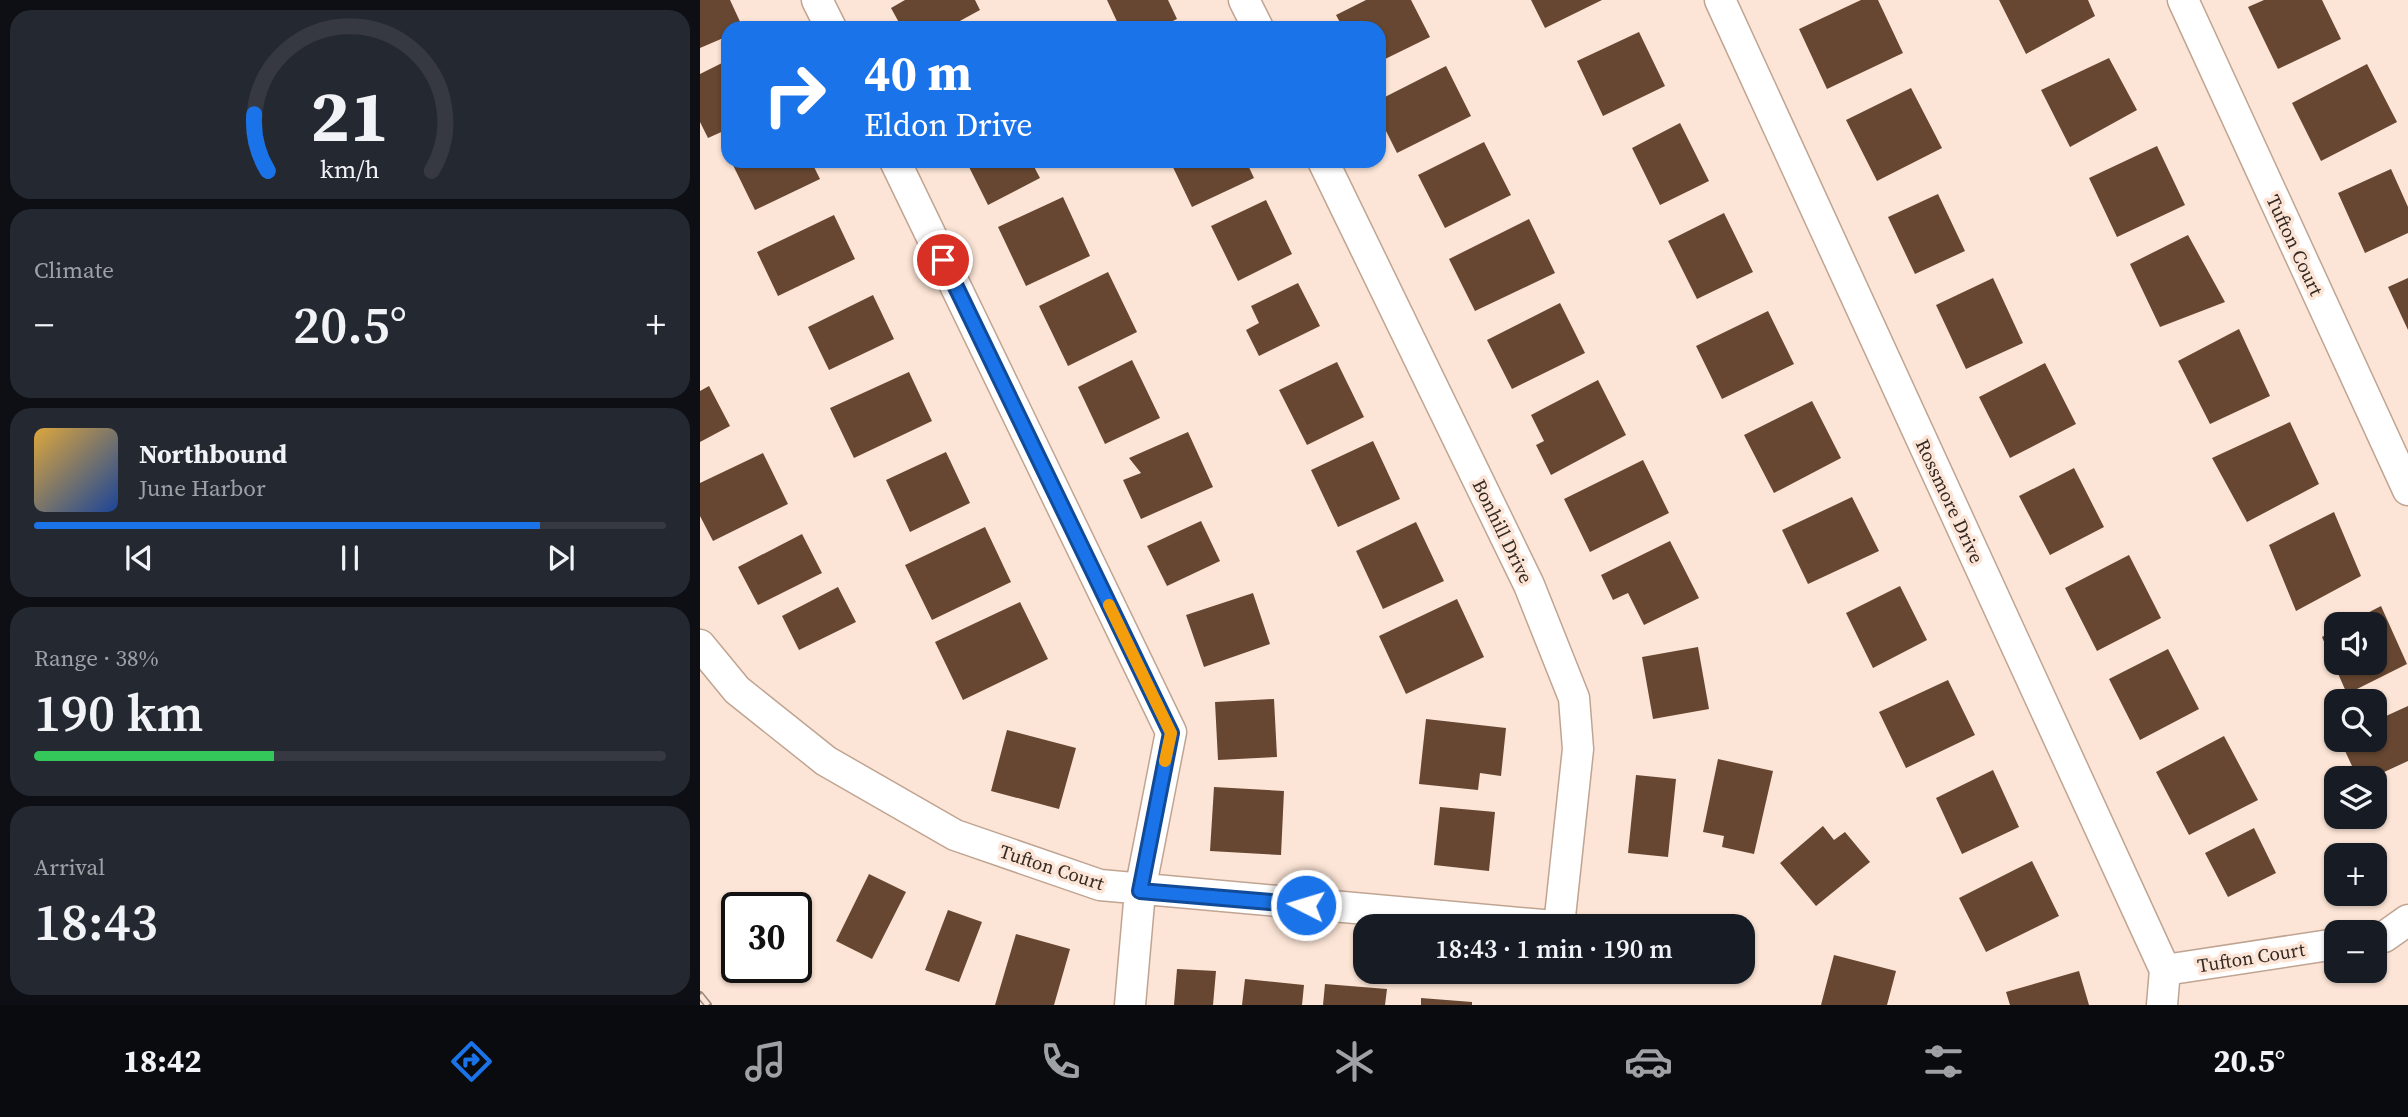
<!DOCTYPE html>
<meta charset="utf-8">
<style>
:root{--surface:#171b24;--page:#242831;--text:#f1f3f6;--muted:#9ea1a6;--line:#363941;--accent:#1a73e8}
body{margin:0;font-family:"Source Serif 4",serif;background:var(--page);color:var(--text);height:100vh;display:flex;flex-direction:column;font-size:26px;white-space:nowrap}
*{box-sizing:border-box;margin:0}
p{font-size:23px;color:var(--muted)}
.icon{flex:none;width:38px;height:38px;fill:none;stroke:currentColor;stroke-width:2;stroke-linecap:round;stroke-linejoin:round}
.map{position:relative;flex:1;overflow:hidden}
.panel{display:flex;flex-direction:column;gap:10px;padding:10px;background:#0d0f14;width:700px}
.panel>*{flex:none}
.top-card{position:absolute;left:21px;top:21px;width:665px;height:147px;border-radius:21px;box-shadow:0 2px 5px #0004;background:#1a73e8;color:#fff;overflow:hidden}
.buttons{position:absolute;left:1624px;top:612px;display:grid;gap:14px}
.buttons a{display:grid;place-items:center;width:63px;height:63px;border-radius:14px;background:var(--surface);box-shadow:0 2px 5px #0004;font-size:35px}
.speed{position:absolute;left:21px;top:892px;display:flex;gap:14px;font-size:35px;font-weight:700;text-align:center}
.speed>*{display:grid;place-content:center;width:91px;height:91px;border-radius:50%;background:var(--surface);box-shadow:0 2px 5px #0004;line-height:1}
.speed .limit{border:4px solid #111;border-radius:10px;background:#fff;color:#111}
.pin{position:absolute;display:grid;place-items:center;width:60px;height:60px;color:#fff;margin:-30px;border:4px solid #fff;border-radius:50%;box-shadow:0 2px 7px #0007}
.me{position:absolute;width:77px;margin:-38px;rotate:275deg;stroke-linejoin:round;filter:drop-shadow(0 0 5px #0008)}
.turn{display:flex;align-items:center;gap:24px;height:147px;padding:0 28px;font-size:32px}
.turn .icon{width:91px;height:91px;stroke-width:2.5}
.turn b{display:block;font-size:49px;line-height:60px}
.big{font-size:52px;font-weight:600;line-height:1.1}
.panel .widget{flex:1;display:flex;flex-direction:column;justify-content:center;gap:10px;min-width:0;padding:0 24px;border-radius:21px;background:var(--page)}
.panel .dial{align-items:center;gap:0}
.dial svg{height:182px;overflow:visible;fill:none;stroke:var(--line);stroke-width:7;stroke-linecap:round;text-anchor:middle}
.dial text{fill:var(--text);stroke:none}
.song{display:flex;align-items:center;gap:21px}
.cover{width:84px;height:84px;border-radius:10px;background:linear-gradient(135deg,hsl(40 70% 55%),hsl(220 70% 35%))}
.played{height:7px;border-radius:4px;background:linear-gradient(90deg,var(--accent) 80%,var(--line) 80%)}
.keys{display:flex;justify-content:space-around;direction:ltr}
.heat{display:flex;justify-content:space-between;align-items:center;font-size:38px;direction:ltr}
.charge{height:10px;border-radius:5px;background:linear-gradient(90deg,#34c759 38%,var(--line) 0)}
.trip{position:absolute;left:653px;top:914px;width:402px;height:70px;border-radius:21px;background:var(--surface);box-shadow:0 2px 5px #0004;font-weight:600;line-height:70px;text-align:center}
.tab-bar{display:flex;height:112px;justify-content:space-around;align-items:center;background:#090b0e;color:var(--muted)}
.tab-bar .icon{width:49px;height:49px}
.tab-bar .current{color:var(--accent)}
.tab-bar b{font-size:32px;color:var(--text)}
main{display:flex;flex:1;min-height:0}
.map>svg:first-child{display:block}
.building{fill:#674731}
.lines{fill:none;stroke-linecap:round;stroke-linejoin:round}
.street-casing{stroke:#c0a492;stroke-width:33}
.street{stroke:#fff;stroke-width:30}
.rail-casing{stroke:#99887d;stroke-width:8}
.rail{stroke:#fce5d6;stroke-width:5;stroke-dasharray:16;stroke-linecap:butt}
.route-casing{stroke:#114b97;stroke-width:18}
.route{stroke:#1a73e8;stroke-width:12}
.slow{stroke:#f59e0b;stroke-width:12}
.labels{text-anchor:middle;stroke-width:7;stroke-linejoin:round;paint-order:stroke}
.street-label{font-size:19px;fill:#342922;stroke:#fce5d6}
</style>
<main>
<section class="panel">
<div class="widget dial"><svg viewBox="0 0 100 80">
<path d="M14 69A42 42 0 1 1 86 69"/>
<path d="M14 69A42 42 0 0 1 8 44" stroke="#1a73e8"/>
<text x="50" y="56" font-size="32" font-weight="700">21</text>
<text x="50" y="72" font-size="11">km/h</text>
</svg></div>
<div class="widget"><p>Climate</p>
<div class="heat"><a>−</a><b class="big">20.5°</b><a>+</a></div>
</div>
<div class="widget">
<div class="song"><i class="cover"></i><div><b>Northbound</b><p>June Harbor</p></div></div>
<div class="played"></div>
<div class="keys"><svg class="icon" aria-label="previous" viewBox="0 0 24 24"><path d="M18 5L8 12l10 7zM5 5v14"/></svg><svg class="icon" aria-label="pause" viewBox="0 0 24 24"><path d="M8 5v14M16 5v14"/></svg><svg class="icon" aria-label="next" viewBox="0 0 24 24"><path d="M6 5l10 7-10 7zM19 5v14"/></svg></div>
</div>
<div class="widget"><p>Range · 38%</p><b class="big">190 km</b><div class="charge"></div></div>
<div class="widget"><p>Arrival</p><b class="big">18:43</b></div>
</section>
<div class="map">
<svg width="1708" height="1005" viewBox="0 0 1708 1005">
<rect width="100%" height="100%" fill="#fce5d6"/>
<path class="building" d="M0,0H30L43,28H28V36L0,48Z
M205,0H275L280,10L247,28H202L191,8Z
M407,0H468L477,19L458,28H420Z
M666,0H711L730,37L679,62V28H643L636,15Z
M831,0H902L845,28Z
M1161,0H1178L1203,53L1127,89L1099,29Z
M1299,0H1388L1395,16L1326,54Z
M1564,0H1622L1641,39L1578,69L1548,7Z
M939,32L965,86L903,116L877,61Z
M1409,58L1437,110L1370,147L1341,90Z
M28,60V129L8,138L0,122V74Z
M1667,64L1697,122L1621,161L1592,103Z
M746,66L771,116L697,153L679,117V100Z
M1211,88L1242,148L1177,181L1146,120Z
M980,123L1009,181L960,205L932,148Z
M784,142L811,195L745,228L718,175Z
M1457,146L1485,205L1417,237L1389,178Z
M31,161H111L120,179L55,210Z
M266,161H331L340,178L288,205Z
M470,161H546L554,178L492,207Z
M1691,169L1708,207V233L1665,253L1638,193Z
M1238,194L1265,251L1215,274L1188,217Z
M363,197L390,256L326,286L298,227Z
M566,200L592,254L538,281L511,226Z
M1024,213L1053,272L997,299L968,241Z
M134,215L155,259L78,296L57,252Z
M829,219L855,273L775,311L749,259Z
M1488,235L1525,302L1460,327L1430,264Z
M408,272L437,332L368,366L339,306Z
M1293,278L1323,343L1266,369L1236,305Z
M1708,278V330L1688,287Z
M598,283L620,326L559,356L546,330L559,323L551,306Z
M173,295L194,339L129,370L108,327Z
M860,303L885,353L812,389L787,340Z
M1068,311L1094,364L1022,399L996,346Z
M1539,329L1570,396L1510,424L1478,361Z
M432,360L460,418L405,444L378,387Z
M637,362L664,417L607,445L579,390Z
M1345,363L1376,424L1310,458L1279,397Z
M209,372L232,421L154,458L130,408Z
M898,380L926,435L851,475L836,445L844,441L831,415Z
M9,386L30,426L0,442V391Z
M1112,401L1141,458L1074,493L1044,435Z
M1590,422L1619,484L1547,522L1512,458Z
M488,432L513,487L441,519L423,480L441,473L429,458Z
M673,441L700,499L638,527L611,470Z
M246,452L270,503L210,532L186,480Z
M63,453L88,504L13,541L0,516V483Z
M943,460L969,513L890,552L864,499Z
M1374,468L1404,527L1350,555L1319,496Z
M1152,497L1179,551L1108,584L1082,530Z
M1634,512L1661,576L1596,611L1569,545Z
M501,521L520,561L467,586L447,546Z
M716,522L744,581L683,609L656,551Z
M285,527L311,582L232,620L205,565Z
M102,534L122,573L58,605L38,567Z
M970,541L999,598L944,625L928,593L913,600L901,575Z
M1429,555L1461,618L1397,651L1365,588Z
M1200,586L1227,640L1173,668L1146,613Z
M138,587L156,622L99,650L82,616Z
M553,593L570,644L504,667L486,615Z
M757,599L784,657L706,694L679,636Z
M320,602L348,659L263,700L235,642Z
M1681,606L1707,664L1647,694L1622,637L1636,629V663H1675V625H1644Z
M998,647L1009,709L953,719L942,657Z
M1468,649L1499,709L1440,740L1409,679Z
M1248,680L1275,735L1206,768L1179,712Z
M574,699L577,757L518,760L515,702Z
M1708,706V761L1669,779H1658L1640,740H1675V721Z
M726,719L806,728L801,776L780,773L778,790L719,784Z
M307,730L376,748L359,809L291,791Z
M1524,736L1558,800L1489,835L1456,772Z
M1018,759L1073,771L1054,854L1022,847L1024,836L1003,832Z
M1293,770L1319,827L1262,854L1236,798Z
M936,775L976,779L968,857L928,853Z
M514,787L584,791L581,855L510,851Z
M740,807L795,812L789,871L734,865Z
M1123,826L1134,840L1145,832L1170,862L1116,906L1080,863Z
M1554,828L1576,873L1528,897L1505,853Z
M1332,861L1359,916L1286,952L1259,898Z
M169,874L206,892L172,959L136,941Z
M248,910L282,922L259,982L225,970Z
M316,934L370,949L354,1005H295Z
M1134,955L1196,971L1187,1005H1121Z
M477,969L516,971L513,1005H474Z
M1379,971L1389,1005H1310L1306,992Z
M545,979L604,985L602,1005H542Z
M625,984L687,989L685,1005H623Z
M721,998L772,1002V1005H721Z"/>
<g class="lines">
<g class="street-casing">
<path id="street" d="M117,0L131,28
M544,0L558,28
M1020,0L1465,970L1462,1005
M1483,0L1708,490
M195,161L471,732L440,891L430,1005
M623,161L829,585L874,698L878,749L859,926
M0,645L37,690L126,761L255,835L400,885L854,926
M1675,938L1684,937L1708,920
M1465,970L1636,944"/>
</g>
<use href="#street" class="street"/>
<g class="rail-casing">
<path id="rail" d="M0,995L8,1005"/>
</g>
<use href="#rail" class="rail"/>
</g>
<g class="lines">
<g class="route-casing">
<path id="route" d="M243,260L471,733L440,891L606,905"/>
</g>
<use href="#route" class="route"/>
<path class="slow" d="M409,605L471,733L465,761"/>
</g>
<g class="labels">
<g class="street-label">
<text transform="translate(1595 245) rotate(65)" y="7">Tufton Court</text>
<text transform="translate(1250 501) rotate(65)" y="7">Rossmore Drive</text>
<text transform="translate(803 531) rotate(64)" y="7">Bonhill Drive</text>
<text transform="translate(352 867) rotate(18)" y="7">Tufton Court</text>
<text transform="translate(1551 957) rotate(-9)" y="7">Tufton Court</text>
</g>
</g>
</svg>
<div class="buttons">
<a><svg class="icon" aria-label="sound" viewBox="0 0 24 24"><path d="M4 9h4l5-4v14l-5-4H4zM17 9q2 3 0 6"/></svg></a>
<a><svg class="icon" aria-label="search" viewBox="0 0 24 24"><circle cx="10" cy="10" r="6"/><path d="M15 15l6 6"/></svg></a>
<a><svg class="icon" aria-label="layers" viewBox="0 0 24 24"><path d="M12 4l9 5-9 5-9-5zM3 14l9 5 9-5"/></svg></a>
<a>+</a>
<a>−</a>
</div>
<div class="speed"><div class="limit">30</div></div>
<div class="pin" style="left:243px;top:260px;background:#d93025"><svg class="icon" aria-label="arrive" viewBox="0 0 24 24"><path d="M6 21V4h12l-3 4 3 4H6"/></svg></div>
<svg class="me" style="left:606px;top:905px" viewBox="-20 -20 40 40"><circle r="17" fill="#1a73e8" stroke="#fff" stroke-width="3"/><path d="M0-11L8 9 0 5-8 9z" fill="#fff"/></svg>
<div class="trip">18:43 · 1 min · 190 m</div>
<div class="top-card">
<div class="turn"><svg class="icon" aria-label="right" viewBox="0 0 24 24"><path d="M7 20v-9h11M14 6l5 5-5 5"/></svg><div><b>40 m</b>Eldon Drive</div></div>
</div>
</div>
</main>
<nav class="tab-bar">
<b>18:42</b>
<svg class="icon current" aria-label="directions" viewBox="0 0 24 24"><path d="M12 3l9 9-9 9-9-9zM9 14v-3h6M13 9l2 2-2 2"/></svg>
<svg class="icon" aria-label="music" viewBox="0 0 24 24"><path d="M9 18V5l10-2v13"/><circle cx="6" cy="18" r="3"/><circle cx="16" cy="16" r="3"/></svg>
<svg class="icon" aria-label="phone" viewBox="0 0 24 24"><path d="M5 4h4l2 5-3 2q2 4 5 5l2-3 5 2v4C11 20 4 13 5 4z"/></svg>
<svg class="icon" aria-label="climate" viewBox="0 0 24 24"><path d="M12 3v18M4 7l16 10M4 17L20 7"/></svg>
<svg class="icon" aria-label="car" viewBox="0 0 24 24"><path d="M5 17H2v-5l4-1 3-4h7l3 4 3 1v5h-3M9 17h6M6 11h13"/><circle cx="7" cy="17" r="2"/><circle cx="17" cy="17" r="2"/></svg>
<svg class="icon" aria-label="filters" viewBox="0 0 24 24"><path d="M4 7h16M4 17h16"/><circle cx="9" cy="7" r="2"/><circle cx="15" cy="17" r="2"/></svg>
<b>20.5°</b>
</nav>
